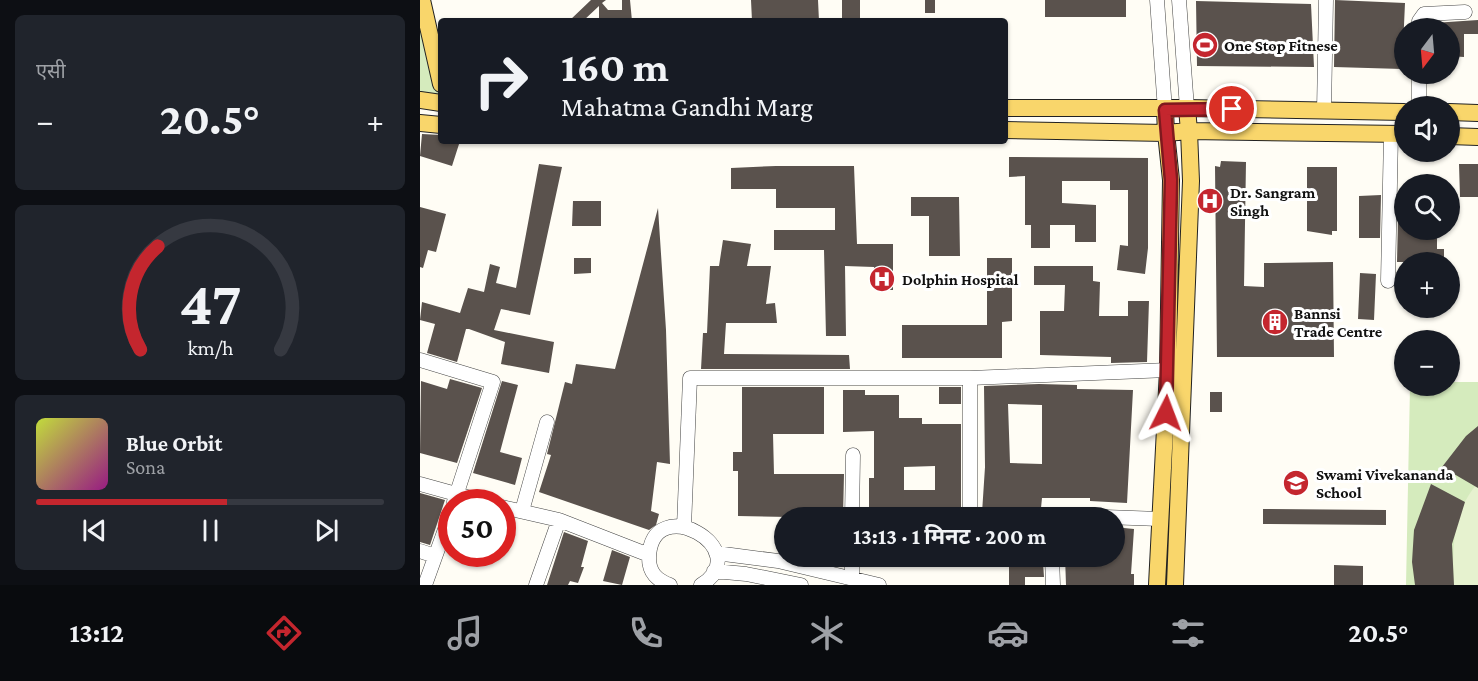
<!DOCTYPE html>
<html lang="hi">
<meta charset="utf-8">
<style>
:root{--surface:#171b24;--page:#20242c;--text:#f1f3f6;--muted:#9ea1a6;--line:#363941;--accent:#c4262e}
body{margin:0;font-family:"Crimson Pro","Noto Sans Devanagari",serif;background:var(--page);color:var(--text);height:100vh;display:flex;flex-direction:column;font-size:22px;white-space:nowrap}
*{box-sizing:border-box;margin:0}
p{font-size:20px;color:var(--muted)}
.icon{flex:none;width:33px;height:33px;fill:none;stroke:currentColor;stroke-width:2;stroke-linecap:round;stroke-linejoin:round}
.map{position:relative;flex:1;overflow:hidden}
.side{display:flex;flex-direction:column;gap:15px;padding:15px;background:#0d0f14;width:420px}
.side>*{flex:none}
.hud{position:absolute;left:18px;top:18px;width:570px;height:126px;border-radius:6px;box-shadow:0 2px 4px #0004;background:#171b24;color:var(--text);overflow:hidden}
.needle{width:39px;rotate:196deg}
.controls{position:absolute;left:974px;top:18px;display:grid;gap:12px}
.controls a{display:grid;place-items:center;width:66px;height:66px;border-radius:50%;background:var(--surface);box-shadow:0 2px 4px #0004;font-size:30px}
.speed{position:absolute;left:18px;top:489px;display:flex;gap:12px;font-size:30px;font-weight:700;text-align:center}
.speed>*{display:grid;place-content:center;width:78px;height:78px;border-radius:50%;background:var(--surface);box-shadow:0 2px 4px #0004;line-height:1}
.speed .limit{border:9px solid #d22;background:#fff;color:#111}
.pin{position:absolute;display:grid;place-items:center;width:51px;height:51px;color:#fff;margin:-26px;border:3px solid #fff;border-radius:50%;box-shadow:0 2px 6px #0007}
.me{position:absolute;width:66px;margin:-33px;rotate:3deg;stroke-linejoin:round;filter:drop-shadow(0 0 4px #0008)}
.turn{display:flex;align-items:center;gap:21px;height:126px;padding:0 24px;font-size:27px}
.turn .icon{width:78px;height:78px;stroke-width:2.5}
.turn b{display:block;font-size:42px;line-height:51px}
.big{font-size:45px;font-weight:700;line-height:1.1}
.side .card{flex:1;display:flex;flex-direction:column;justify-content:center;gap:9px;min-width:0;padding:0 21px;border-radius:9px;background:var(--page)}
.side .dial{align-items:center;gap:0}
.dial svg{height:156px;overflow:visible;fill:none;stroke:var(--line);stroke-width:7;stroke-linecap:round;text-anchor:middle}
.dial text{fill:var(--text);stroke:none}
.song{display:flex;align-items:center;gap:18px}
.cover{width:72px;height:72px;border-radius:9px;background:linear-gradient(135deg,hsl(70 70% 55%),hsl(310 70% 35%))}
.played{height:6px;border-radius:3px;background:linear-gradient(90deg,var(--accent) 55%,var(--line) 55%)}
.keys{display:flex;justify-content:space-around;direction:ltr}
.heat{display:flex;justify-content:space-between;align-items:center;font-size:33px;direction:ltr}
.trip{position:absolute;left:354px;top:507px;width:351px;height:60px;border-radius:30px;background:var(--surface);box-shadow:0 2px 4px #0004;font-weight:700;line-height:60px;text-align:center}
.dock{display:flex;height:96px;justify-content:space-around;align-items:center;background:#090b0e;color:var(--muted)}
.dock .icon{width:42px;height:42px}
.dock .selected{color:var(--accent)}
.dock b{font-size:27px;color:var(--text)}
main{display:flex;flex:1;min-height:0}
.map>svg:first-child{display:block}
.green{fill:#d5ebbd}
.pitch{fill:#e6f2cf}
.building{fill:#5a524d;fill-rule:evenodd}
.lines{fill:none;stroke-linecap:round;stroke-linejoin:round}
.minor-casing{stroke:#444;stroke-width:15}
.major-casing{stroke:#222;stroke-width:18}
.minor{stroke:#fff;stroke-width:14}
.major{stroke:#f9d66b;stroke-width:16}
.route-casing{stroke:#7f191e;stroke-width:15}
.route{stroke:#c4262e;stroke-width:10}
.labels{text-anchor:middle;stroke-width:6;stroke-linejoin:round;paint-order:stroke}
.poi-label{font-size:16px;font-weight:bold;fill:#111;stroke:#fff;text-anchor:start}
</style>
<main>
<section class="side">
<div class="card"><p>एसी</p>
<div class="heat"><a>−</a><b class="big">20.5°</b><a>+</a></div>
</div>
<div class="card dial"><svg viewBox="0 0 100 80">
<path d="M14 69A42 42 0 1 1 86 69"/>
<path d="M14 69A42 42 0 0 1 23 16" stroke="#c4262e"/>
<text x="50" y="56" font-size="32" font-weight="700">47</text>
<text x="50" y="72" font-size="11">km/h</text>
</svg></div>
<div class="card">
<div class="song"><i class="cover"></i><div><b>Blue Orbit</b><p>Sona</p></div></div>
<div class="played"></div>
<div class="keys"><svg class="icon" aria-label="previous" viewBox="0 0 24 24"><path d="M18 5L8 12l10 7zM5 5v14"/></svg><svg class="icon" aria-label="pause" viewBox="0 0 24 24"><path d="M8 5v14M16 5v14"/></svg><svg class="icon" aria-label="next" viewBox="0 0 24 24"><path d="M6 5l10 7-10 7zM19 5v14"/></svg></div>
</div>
</section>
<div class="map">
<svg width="1058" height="585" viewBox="0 0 1058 585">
<rect width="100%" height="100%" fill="#fffdf5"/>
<path class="green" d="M0,8L21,49V103L0,100Z
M1029,382H1058V585H986L990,386H1029Z"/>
<path class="pitch" d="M1058,483V585H1034C1032,550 1032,511 1058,483Z"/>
<path class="building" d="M171,0H186L182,3L188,10H202V0H210L212,21H179V6L163,21H149Z
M331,0H398L399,21H332Z
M422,0H440V21H422Z
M505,0H515V13H505Z
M625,0H706V17H625Z
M915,0L985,3L982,69L914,67Z
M776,1L891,4L894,67L777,66Z
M1058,20V34H1044V57L1029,56V28H1013V23Z
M2,134L21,135V141H40L32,166L0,156Z
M589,157L728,158V248L725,274L697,270L700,245L708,246V190H690V181H642V203L676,205V242H655V225H630V248H611V225H605V176L589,177Z
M801,161L826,162L824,286L844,287V263L913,262L914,357H797L795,166L800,167Z
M119,164L142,167L110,315L81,309L74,330L134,342L129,373L81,364L85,342L49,329H46L37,362L7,353L15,324L0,320L2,302L40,313L48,288L64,292L70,264L80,267L76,283L96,288Z
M1039,164H1058V197H1040Z
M356,166H434L437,244H473V290H454V267L425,266L426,336H406L404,250H354V230H415V208H356V189H311V168Z
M887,167H917V231H912V235L887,231Z
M961,195L960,238H939V196Z
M491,197H539L540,256H509V216H491Z
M153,201H181V226H152Z
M0,207L26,214L16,252L8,250L3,268L0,267Z
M238,208L246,330L250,464L237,462L231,511L239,514L236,525L229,530L119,492L131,455L127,454L145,382L152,384L156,364L195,369Z
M978,219H984V230H1017V249H1024V262H977Z
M303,240L331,244L327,266H351L346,304L355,303L357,323H306L304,354L429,355L430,369H281L283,333H287L290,266H299Z
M154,258H171V273L154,274Z
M567,258H592V321L582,322V358H482V325H567Z
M614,266H673V281L680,282L679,316H708V301H729L727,362L691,363V357L620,355V311H644L645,285H614Z
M940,273L956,274L954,320L938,319Z
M30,379L62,388L37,463L0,453L1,381L27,389Z
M82,381L98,385L80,452L102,458L95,485L53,473Z
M619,384L657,385V389L713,390L707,503L670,501V498H622L620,518H591V515L562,513L565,467L564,386ZM588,404L622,405V464L590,463Z
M322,387H404V434H353L354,474H424L423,518L318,516V471H313V452H322Z
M519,387H541V404H519Z
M423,390H445V395H479V418H502V424H541V511H484V518H449V478H454V431L423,432ZM515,466V490H484V467Z
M790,392H802V412H790Z
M1058,426V488L1022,467L1046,436Z
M1011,484L1045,502L1032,544L1034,585H995L992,562L994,530Z
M0,493L25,500L10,545L0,542Z
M843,509L966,510V525L843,524Z
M694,527L714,529L711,574H714V585H646L645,556H694Z
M144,532L168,541L161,567H164L158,583L150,581L148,585H127Z
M192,550L210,557L202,585L183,581Z
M589,563H623L624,577H605V585H589Z
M914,565L943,566V585H914Z"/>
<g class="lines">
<g class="minor-casing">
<path id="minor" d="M737,0L745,110
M759,0L767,108
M999,28V21L1004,14L1045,12
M999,74V106
M904,111L906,0
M968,281L971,134
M0,360L73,382L34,502
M0,484L65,502
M82,507L139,520L229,555
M102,511L127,422
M432,518L433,455
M550,518V378
M631,518V515L740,519
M264,527L270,378H550L748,370
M0,551L15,556
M296,553L358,561L459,585
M632,556L633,585
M294,571L326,574L381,585
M432,577V556
M5,585L32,510
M116,585L139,520
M250,585C237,580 229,573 229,558C231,489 338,550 281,585"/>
</g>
<g class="major-casing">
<path id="major" d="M2,0L21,84
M0,100L21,103
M585,108H767L769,131L746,133L745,110
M767,108L984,112
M1029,112L1058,113
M0,123L21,125
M585,130L746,133L751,180L748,370L737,585
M1029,136L1058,137
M755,585L771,181L769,131L984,134"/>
</g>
<use href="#minor" class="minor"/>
<use href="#major" class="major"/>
</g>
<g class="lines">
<g class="route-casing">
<path id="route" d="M746,413L751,180L745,110L812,109"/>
</g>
<use href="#route" class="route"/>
</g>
<defs>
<g id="stadium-disc" transform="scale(1.35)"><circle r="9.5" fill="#c4262e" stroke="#fff"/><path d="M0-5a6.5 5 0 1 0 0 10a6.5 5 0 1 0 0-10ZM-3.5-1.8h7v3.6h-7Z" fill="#fff"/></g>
<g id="hospital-disc" transform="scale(1.35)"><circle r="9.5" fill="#c4262e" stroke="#fff"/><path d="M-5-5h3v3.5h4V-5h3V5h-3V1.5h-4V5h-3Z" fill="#fff"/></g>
<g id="building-disc" transform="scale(1.35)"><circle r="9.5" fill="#c4262e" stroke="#fff"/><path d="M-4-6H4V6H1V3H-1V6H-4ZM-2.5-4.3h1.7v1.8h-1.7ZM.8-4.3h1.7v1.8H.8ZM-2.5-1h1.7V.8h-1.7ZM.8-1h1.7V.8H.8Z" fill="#fff"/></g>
<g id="school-disc" transform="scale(1.35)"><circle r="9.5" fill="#c4262e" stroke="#fff"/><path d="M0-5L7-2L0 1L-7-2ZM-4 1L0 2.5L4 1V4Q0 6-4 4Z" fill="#fff"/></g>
</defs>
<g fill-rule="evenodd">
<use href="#stadium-disc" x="785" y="45"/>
<use href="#hospital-disc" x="790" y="201"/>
<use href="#hospital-disc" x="462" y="279"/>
<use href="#building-disc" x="855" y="322"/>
<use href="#school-disc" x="876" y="483"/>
</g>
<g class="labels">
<g class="poi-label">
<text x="804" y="51">One Stop Fitnese</text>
<text x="810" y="198">Dr. Sangram<tspan x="810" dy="18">Singh</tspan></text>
<text x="482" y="285">Dolphin Hospital</text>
<text x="874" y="319">Bannsi<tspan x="874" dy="18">Trade Centre</tspan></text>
<text x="896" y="480">Swami Vivekananda<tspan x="896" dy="18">School</tspan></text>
</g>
</g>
</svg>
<div class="controls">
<a><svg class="needle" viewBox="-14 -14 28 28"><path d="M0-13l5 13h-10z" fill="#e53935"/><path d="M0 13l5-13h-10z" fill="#9ea1a6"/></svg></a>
<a><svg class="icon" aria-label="sound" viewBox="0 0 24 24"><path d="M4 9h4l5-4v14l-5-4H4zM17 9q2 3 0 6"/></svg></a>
<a><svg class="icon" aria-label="search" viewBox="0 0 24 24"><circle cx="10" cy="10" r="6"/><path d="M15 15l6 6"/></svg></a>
<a>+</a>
<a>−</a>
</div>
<div class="speed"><div class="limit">50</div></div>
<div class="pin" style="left:812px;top:109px;background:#d93025"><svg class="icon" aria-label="arrive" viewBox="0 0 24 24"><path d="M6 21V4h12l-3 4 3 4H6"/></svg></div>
<svg class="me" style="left:746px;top:413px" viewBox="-20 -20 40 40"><path d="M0-17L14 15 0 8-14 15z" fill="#c4262e" stroke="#fff" stroke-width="4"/></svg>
<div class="trip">13:13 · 1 मिनट · 200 m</div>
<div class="hud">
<div class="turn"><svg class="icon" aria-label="right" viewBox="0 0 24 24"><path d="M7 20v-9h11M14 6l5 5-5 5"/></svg><div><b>160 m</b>Mahatma Gandhi Marg</div></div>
</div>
</div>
</main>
<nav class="dock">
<b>13:12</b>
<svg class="icon selected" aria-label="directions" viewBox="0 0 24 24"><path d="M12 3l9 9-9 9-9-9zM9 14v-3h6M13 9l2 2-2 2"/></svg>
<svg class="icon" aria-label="music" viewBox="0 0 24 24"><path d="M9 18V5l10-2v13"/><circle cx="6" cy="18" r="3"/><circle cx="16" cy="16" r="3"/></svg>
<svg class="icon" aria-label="phone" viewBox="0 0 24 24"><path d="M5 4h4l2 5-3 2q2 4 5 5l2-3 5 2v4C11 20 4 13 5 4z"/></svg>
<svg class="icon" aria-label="climate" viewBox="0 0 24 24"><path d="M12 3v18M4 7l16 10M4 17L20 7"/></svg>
<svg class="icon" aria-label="car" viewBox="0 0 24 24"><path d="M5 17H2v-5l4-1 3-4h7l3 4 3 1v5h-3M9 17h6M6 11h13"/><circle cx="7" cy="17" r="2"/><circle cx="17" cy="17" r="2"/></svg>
<svg class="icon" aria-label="filters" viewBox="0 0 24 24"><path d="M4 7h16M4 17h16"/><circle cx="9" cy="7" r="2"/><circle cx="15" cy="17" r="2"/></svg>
<b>20.5°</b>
</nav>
